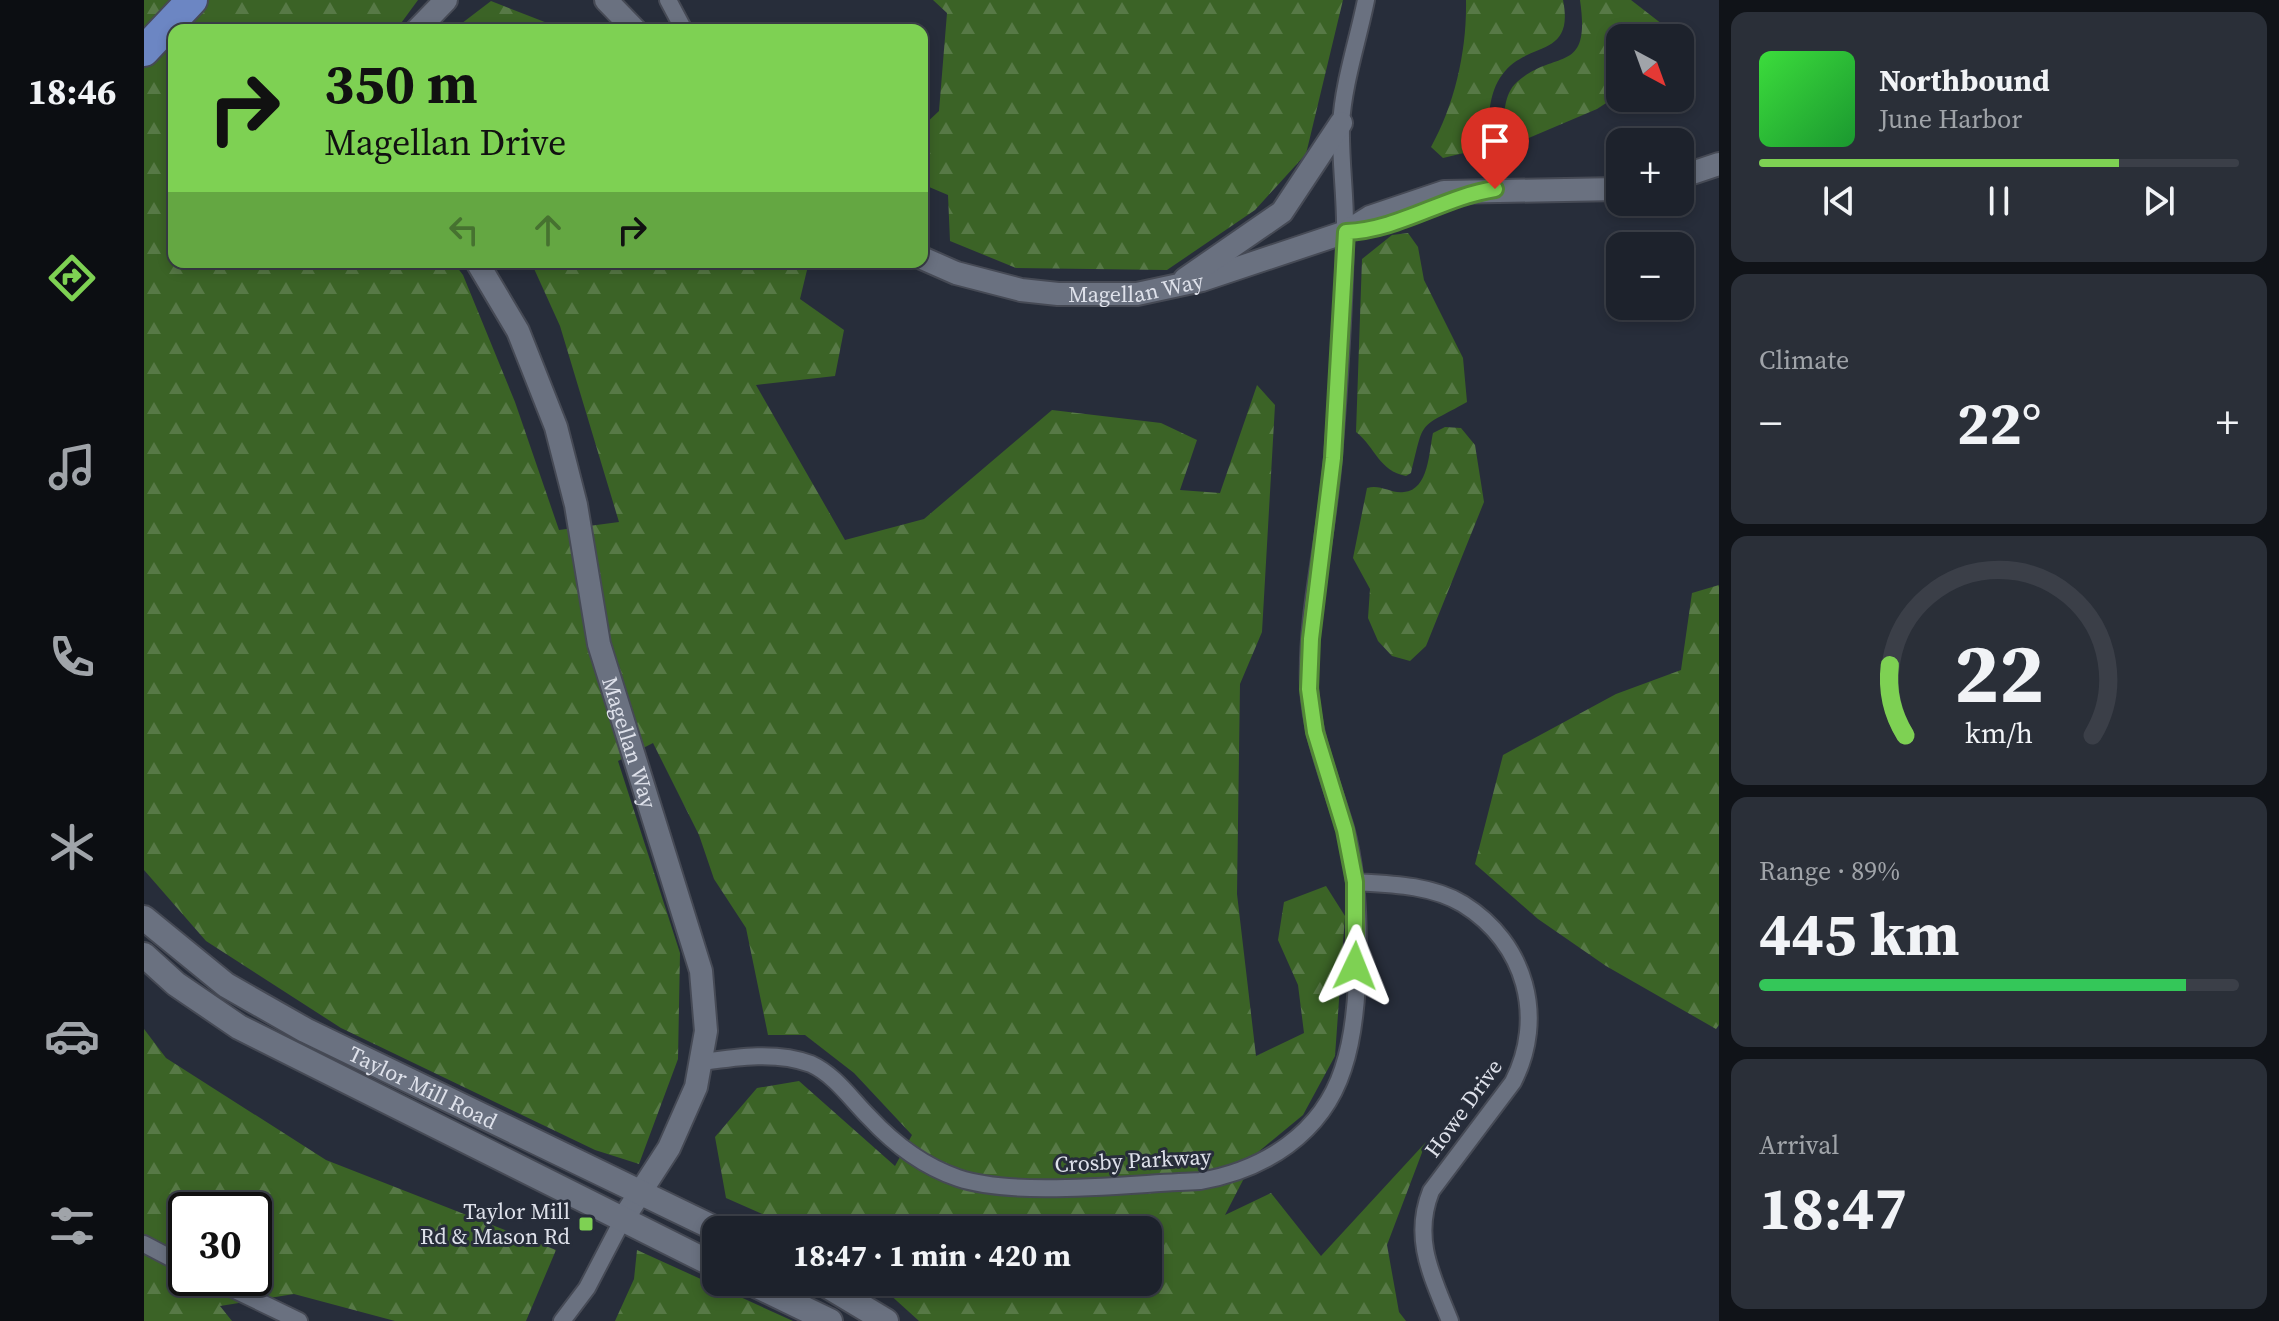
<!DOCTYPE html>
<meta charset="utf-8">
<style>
:root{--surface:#1d222c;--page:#2a2f38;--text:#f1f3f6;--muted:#a0a4a9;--line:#3b3f48;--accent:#7ed153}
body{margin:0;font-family:"Source Serif 4",serif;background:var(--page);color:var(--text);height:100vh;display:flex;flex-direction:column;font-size:30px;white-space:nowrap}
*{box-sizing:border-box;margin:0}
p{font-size:26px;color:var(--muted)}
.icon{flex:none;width:44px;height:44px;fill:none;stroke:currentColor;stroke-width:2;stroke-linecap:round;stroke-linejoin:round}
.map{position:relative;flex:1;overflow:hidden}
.drawer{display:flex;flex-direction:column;gap:12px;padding:12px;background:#101318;width:560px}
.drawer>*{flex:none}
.banner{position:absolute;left:24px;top:24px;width:760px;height:244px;border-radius:16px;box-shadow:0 4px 12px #0003,0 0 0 2px var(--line);background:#7ed153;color:#111;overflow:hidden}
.needle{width:52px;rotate:139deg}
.controls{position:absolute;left:1462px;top:24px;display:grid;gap:16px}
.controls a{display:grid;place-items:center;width:88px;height:88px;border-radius:16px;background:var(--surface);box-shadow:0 4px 12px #0003,0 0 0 2px var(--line);font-size:40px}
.speed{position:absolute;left:24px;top:1192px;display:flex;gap:16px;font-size:40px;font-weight:700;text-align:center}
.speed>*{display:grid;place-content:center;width:104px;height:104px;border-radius:50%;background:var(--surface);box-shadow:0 4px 12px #0003,0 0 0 2px var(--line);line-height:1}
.speed .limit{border:4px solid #111;border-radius:12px;background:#fff;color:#111}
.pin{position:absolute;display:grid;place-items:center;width:68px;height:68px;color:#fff;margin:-82px -34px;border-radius:50% 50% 50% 0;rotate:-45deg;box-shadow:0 0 8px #0007}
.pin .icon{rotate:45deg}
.me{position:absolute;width:88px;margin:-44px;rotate:2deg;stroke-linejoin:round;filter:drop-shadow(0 0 6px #0008)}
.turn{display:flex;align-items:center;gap:28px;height:168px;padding:0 24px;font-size:36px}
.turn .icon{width:104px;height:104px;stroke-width:2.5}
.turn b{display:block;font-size:56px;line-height:68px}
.lanes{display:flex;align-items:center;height:76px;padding:0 24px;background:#0003;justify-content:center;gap:40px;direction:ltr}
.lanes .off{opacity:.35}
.big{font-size:60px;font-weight:700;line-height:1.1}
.drawer .widget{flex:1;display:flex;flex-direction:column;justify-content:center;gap:12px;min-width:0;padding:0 28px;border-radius:16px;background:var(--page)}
.drawer .dial{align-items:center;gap:0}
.dial svg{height:208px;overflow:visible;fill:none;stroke:var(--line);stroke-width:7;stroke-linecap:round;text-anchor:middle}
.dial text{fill:var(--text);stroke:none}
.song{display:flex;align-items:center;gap:24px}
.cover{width:96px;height:96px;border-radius:12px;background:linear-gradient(135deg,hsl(120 70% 55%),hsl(130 70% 35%))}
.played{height:8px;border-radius:4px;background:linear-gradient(90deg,var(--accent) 75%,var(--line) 75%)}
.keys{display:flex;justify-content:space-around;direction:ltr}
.heat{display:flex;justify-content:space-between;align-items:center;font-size:44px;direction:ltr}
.charge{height:12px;border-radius:6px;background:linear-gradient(90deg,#34c759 89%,var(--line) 0)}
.trip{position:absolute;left:558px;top:1216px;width:460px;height:80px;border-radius:16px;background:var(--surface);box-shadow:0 4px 12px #0003,0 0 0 2px var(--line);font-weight:700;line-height:80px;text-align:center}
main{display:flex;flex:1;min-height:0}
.menu{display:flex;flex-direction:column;width:144px;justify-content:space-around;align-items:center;background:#0c0e12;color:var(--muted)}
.menu .icon{width:56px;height:56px}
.menu .current{color:var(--accent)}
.menu b{font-size:36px;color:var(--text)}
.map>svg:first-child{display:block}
.forest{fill:url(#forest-firs);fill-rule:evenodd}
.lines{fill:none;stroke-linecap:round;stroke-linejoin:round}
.minor-casing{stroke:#464a55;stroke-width:20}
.tertiary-casing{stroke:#464a55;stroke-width:26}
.secondary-casing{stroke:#464a55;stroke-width:28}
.motorway-casing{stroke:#464a55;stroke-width:34}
.minor{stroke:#6a7180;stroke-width:16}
.tertiary{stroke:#6a7180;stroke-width:22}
.secondary{stroke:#6a7180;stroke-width:24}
.motorway{stroke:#6c86c3;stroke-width:30}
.route-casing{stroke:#528836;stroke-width:20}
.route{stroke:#7ed153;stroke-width:14}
.poi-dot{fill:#7ed153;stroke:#272d3a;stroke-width:3}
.labels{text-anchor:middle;stroke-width:6;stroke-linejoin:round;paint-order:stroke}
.street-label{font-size:22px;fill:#dee1ea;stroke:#272d3a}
.poi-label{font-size:22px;fill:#dee1ea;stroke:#272d3a;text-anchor:end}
</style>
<main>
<nav class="menu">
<b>18:46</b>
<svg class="icon current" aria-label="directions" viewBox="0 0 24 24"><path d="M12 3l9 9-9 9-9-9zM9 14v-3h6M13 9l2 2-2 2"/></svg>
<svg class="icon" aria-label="music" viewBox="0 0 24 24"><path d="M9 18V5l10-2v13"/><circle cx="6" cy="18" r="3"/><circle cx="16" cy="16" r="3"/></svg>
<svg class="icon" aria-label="phone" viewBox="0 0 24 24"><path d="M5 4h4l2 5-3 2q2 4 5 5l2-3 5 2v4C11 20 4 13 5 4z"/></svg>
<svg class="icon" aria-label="climate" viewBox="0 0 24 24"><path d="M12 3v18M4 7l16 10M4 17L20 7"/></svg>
<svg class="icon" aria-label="car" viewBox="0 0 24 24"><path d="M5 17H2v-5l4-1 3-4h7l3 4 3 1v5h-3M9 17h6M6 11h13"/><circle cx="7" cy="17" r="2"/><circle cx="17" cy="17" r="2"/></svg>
<svg class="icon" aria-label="filters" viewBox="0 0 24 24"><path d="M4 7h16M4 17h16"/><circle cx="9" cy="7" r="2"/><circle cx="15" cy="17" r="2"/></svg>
</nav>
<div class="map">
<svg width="1575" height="1321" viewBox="0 0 1575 1321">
<defs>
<pattern id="forest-firs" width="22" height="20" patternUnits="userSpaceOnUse" patternTransform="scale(2)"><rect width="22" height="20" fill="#3b6326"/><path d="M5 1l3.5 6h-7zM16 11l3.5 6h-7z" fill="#577946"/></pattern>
</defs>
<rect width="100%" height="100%" fill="#272d3a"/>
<path class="forest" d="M0,0H274L252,30H30V262H309L319,275L371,402L415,530L475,522L416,326L387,262H655L663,270L656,299L700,330L691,376L612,385L701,540L780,519L908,410L1017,423L1053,440L1036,490L1076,493L1113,385L1131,405L1118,632L1096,684L1093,894L1112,1056L1160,1033L1154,985L1134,940L1140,902L1182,886L1201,916L1191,1056L1159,1115L1113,1153L1081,1215L1127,1193L1177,1256L1282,1142L1243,1245L1255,1312L1262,1321H775L732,1282H1004V1230H655L582,1198L571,1137L613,1088L655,1081L751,1166L768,1135L710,1073L661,1035H624L602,928L570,879L555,835L509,743L474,761L536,953L534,1059L495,1164L451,1150L197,1028L62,941L0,870Z
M789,0H1199L1162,154L1111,210L1023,270L872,268L806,241L804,195L778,184V127L795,111L803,13Z
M1322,0H1419C1431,60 1382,40 1358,75C1345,92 1345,116 1343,137L1324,152L1299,158L1287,147C1311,104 1323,50 1322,0Z
M1436,0H1487L1536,38H1476V94L1453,109L1375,142L1359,135C1360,118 1359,94 1373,82C1412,48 1447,76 1436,0Z
M347,1L411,26L416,30H309Z
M1264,233L1274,247L1280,280L1319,358L1323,402C1273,430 1281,417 1267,473L1262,476C1235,471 1232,448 1212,432L1218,259L1248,235Z
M1301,427L1317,428L1331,445L1340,502L1282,646L1266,661L1248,656L1234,641L1224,618L1226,589L1209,558L1223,488C1237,484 1247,494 1260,492C1285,490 1285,451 1289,433Z
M1575,585V1025L1572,1029L1462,966L1394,919L1331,864L1359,755L1472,694L1537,670L1548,593Z
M0,1029L22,1058L182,1160L412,1250L382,1321H251L150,1294L76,1306L88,1321H0ZM42,1210H110V1278H42Z
M493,1250L649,1321H471L490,1279Z"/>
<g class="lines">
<g class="minor-casing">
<path id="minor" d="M524,0L540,30
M1211,882C1246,884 1288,885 1319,904C1382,943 1402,1018 1369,1082L1287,1191C1268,1239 1288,1276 1306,1321
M559,1062C593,1057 633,1051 667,1064C691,1075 707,1099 725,1117C750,1144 779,1166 814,1178C874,1198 991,1183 1056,1181C1120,1170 1178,1134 1199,1069C1219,1010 1218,888 1201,828C1187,781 1167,736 1165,686C1162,612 1184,532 1189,457C1195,383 1200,308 1201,234C1202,198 1196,161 1197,125C1199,84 1214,40 1222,0
M0,1244L42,1266
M66,1278L155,1321
M418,1321L443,1288L479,1219"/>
</g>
<g class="tertiary-casing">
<g id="tertiary">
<path d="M462,0L491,30"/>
<path d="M273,30L302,0"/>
<path d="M1536,177L1575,164"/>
<path id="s1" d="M778,258L812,273L877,290L914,294H993L1058,280L1202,232L1226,217L1300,192L1476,189"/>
<path id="s2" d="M333,262L374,331L412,427L432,505L455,644L557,971L562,1031L552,1087L525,1148L479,1219"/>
<path d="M1041,279L1138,212L1197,123"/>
</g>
</g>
<g class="secondary-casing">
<g id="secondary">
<path id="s3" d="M0,918L82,985L161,1030L574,1230"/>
<path d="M0,955L32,984L95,1027L572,1266"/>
<path d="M605,1282L686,1321"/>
<path d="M677,1282L742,1321"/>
</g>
</g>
<g class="motorway-casing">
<path id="motorway" d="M0,51L48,0"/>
</g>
<use href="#minor" class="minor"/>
<use href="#tertiary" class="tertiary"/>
<use href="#secondary" class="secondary"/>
<use href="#motorway" class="motorway"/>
</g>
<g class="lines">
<g class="route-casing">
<path id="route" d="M1211,966V882L1201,830L1171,732L1165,689L1167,639L1189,458L1202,232C1255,230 1299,197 1351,189"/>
</g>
<use href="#route" class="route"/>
</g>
<rect class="poi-dot" x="434" y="1216" width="16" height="16" rx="4"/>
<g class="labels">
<g class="street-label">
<text dy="8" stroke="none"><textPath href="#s1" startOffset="220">Magellan Way</textPath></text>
<text dy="8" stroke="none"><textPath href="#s2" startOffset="508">Magellan Way</textPath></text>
<text dy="8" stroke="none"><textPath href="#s3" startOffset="328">Taylor Mill Road</textPath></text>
<text transform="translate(1319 1108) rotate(-54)" y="8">Howe Drive</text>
<text transform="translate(989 1160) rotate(-3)" y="8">Crosby Parkway</text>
</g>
<g class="poi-label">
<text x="426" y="1219">Taylor Mill<tspan x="426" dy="25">Rd &amp; Mason Rd</tspan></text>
</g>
</g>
</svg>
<div class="controls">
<a><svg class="needle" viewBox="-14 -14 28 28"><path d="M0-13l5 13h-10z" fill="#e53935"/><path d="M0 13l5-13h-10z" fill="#a0a4a9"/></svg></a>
<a>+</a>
<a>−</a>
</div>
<div class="speed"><div class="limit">30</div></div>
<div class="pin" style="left:1351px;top:189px;background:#d93025"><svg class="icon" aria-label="arrive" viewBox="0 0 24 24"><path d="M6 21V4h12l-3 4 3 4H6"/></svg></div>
<svg class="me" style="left:1211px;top:966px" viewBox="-20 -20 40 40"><path d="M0-17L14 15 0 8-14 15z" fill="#7ed153" stroke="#fff" stroke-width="4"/></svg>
<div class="trip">18:47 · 1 min · 420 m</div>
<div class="banner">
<div class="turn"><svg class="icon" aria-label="right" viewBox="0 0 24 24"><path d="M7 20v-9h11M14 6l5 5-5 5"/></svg><div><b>350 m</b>Magellan Drive</div></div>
<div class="lanes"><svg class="icon off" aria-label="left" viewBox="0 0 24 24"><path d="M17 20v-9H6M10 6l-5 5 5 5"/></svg><svg class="icon off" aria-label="ahead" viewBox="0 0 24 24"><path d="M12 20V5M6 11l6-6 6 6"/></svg><svg class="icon" aria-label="right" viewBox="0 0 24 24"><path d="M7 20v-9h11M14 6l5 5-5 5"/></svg></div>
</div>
</div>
<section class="drawer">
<div class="widget">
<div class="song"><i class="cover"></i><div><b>Northbound</b><p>June Harbor</p></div></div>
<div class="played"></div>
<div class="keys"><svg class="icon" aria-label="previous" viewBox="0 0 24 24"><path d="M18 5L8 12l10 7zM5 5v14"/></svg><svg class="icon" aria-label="pause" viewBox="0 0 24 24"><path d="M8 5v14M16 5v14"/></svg><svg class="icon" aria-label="next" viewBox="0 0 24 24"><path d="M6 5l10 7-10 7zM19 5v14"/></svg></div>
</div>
<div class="widget"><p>Climate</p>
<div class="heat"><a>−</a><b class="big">22°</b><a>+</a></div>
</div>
<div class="widget dial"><svg viewBox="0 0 100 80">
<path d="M14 69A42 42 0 1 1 86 69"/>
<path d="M14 69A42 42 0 0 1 8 42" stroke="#7ed153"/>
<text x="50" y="56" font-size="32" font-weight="700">22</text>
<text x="50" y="72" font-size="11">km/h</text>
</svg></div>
<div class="widget"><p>Range · 89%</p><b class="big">445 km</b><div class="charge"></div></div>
<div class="widget"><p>Arrival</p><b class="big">18:47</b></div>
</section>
</main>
